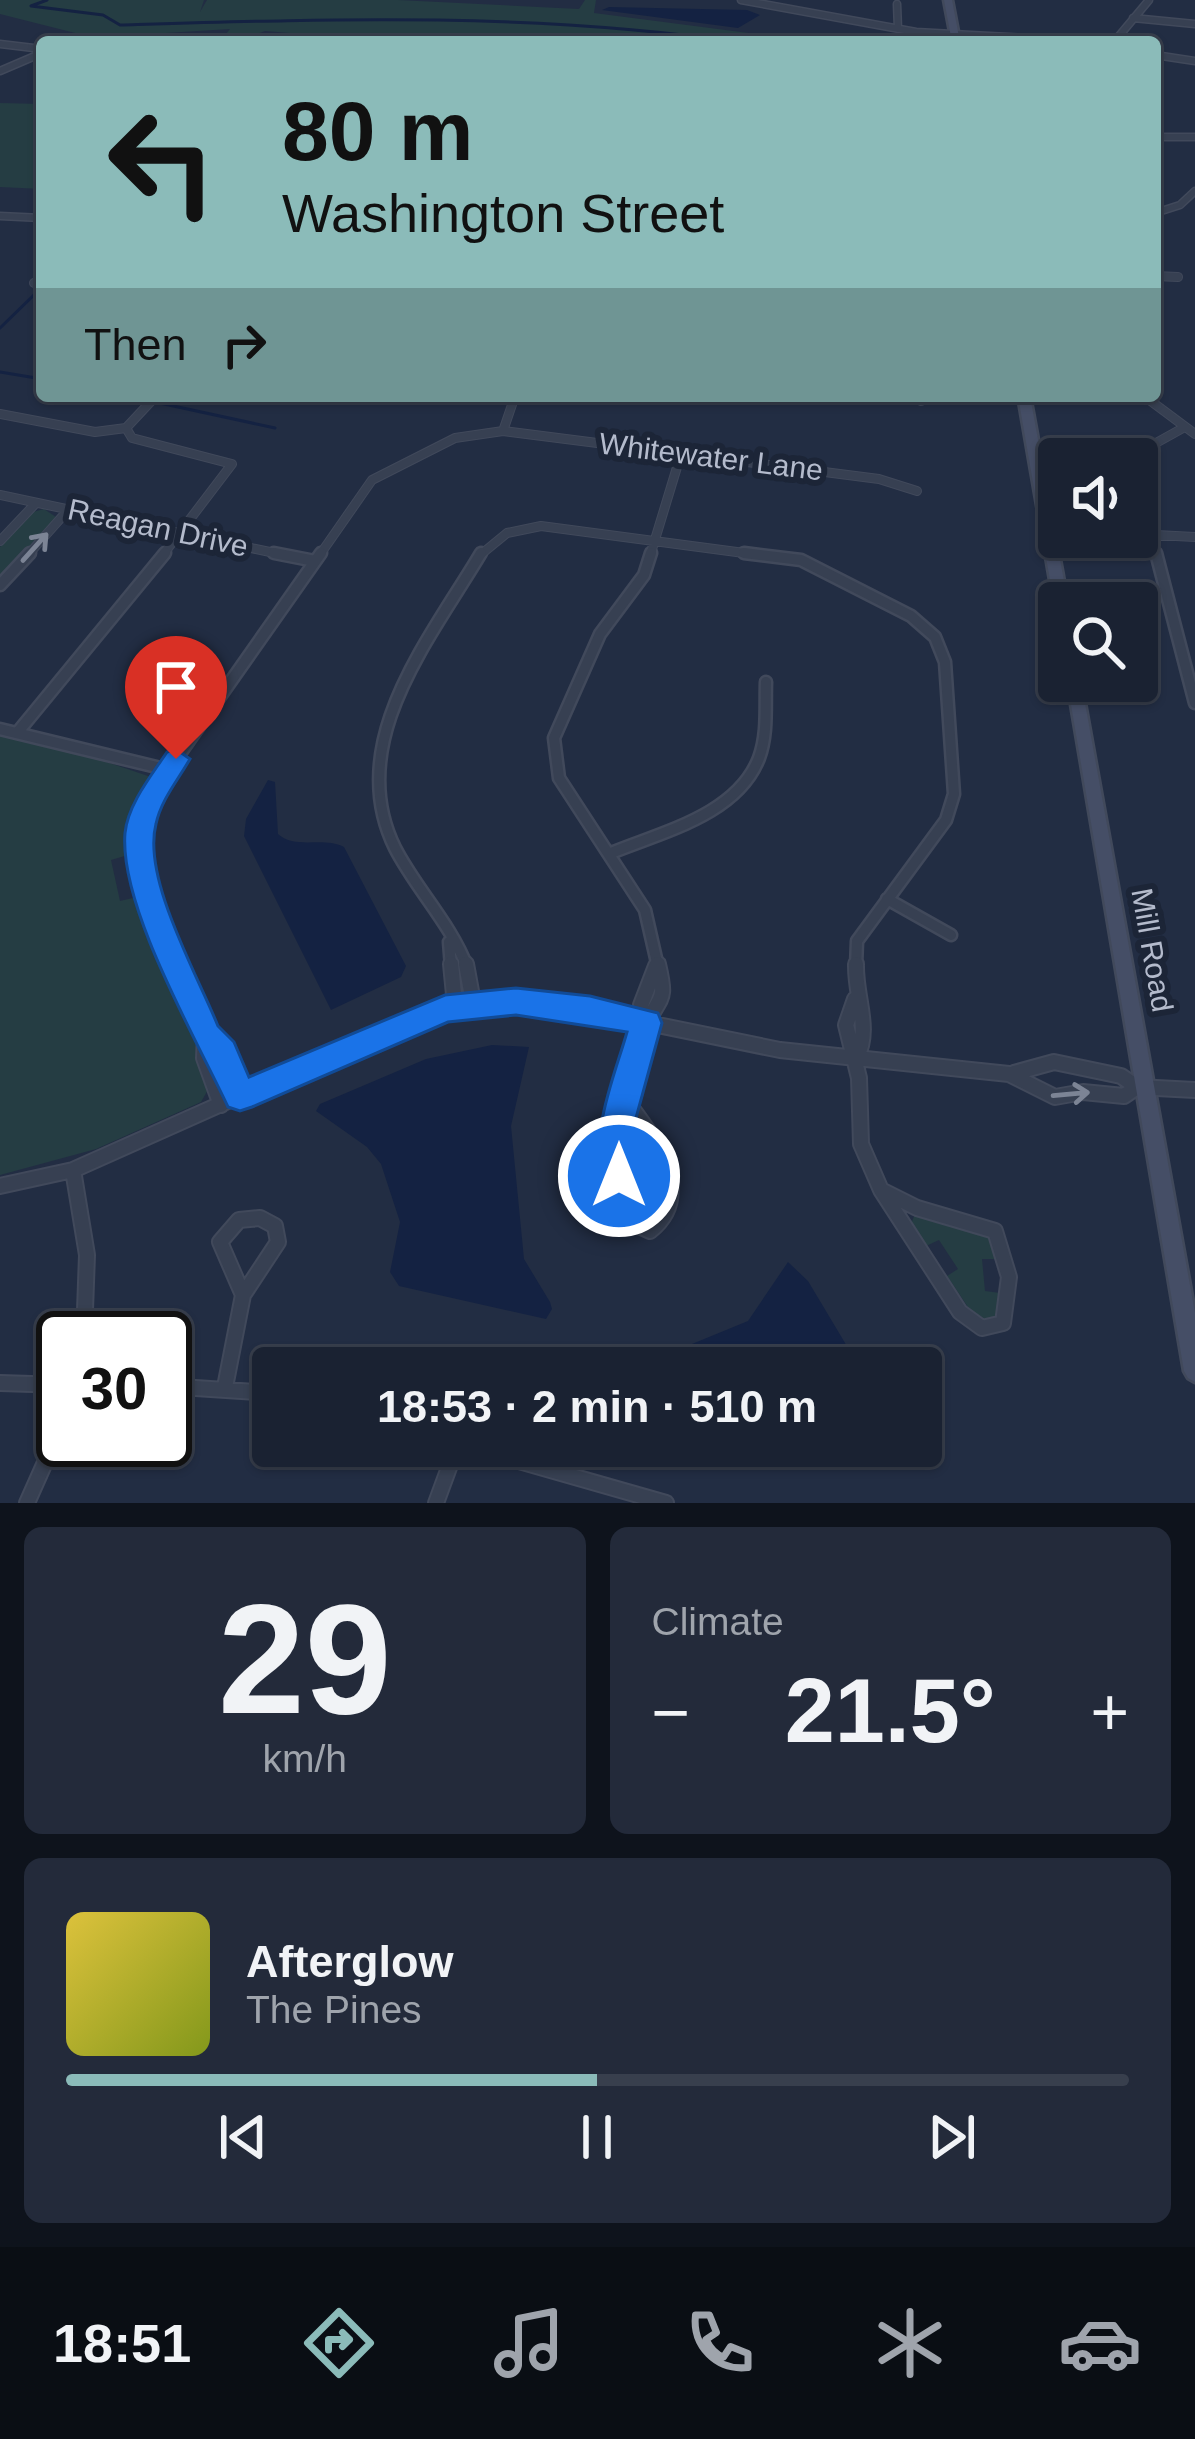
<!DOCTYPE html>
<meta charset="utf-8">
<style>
:root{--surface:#1a2232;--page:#232a3a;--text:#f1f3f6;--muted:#9fa4ac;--line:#383f4d;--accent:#8bbbb9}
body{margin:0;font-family:Arial,sans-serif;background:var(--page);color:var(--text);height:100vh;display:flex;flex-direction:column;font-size:45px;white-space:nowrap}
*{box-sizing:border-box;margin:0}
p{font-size:39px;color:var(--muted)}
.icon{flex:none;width:66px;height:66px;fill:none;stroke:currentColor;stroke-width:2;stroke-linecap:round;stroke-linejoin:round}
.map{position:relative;height:1503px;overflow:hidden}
.details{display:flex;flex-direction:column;gap:24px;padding:24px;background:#0e131c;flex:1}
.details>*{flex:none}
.banner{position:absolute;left:36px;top:36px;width:1125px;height:366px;border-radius:12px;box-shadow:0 3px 9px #0004,0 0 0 3px var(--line);background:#8bbbb9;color:#111;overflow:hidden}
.fabs{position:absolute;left:1038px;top:438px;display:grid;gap:24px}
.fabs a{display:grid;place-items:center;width:120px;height:120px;border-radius:12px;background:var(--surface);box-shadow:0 3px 9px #0004,0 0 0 3px var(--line);font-size:60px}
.speed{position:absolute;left:36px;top:1311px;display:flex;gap:24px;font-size:60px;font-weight:700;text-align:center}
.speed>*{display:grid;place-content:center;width:156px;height:156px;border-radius:50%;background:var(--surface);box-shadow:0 3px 9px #0004,0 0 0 3px var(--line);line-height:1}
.speed .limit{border:6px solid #111;border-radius:18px;background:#fff;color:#111}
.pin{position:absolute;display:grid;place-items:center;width:102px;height:102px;color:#fff;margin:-123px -51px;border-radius:50% 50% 50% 0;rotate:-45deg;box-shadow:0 0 12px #0007}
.pin .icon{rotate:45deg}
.me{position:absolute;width:132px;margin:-66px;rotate:0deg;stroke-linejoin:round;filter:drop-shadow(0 0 9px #0008)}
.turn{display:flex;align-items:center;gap:42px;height:252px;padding:0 48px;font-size:54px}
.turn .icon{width:156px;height:156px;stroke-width:2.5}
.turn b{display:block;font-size:84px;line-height:102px}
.then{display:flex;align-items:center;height:114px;padding:0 48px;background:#0003;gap:24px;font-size:45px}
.big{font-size:90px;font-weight:700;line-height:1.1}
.details .widget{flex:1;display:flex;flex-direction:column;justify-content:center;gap:18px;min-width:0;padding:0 42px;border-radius:18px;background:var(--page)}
.details .dial{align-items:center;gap:0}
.dial b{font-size:156px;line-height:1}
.song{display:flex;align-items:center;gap:36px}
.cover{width:144px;height:144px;border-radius:18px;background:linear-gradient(135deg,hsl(50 70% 55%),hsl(70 70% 35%))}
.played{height:12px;border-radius:6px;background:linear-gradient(90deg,var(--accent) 50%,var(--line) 50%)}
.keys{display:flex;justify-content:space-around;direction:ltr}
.heat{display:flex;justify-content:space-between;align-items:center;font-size:66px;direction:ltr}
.details .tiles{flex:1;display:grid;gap:24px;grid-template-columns:1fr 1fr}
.widget:last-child{grid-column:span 2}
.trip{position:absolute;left:252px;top:1347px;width:690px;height:120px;border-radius:12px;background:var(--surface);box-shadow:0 3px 9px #0004,0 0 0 3px var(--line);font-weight:700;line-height:120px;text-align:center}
.dock{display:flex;height:192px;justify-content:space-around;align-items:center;background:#0a0e14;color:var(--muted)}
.dock .icon{width:84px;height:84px}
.dock .selected{color:var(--accent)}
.dock b{font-size:54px;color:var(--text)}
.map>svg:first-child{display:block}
.green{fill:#253d43}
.water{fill:#142242}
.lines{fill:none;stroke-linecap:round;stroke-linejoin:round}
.stream{stroke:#142242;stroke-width:3}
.street-far3-casing{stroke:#41495b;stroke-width:9}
.street-far2-casing{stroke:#41495b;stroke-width:10}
.street-far1-casing{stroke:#41495b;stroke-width:15}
.street-casing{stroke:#41495b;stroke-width:18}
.secondary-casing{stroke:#41495b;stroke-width:5}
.street-far3{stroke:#374052;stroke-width:6}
.street-far2{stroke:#374052;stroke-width:8}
.street-far1{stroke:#374052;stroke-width:10}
.street{stroke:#374052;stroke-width:14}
.secondary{fill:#454e66;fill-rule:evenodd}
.oneway{stroke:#7c8495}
.route{fill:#1a73e8;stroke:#114b97;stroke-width:3}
.labels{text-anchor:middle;stroke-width:12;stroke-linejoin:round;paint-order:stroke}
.street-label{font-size:30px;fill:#b4bbcc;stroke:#1c2537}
</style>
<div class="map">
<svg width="1195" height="1503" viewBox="0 0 1195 1503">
<rect width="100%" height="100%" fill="#222d43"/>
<path class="green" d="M0,0H204L200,12L207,0H398L579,9L585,0H596L594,13L818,42H650L581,38L582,42H574L575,37L562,35V42H405L402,37C382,43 358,45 338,37L265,31L237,42H181L202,35H225L230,29L150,34L153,42H130L146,35L91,37L0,14Z
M0,103L42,104V189L0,187Z
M44,509L56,517L0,578V547L33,512Z
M0,736L80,753L151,777L132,823L128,855L111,860L120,901L137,897L194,1037L209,1088L201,1102L96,1149L0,1175Z
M628,1124L653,1146L658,1172L644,1174L649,1203L662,1202L663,1207L651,1222L644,1223L632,1211L627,1174L640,1172L637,1144H623Z
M915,1214L992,1239L997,1259H982L985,1291L1000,1293L997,1316L985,1319L972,1313L947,1276L958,1269L939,1240L926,1246L911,1224Z"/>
<path class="water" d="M609,7L747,10L760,15L738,28L602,10Z
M268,780L275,782L278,834C296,850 323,836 344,847L406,966L401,977L331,1010L244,836L246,819Z
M492,1045L529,1047L511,1126L524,1259L550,1302L552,1309L546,1319L399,1286L390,1272L400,1222L381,1164L367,1147L316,1111L320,1104L426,1059Z
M788,1262L808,1281L860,1368H728L689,1359L687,1346L748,1321Z"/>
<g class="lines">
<path class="stream" d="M47,0L31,6L103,15L120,25C327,19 531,12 737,42
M0,328L37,292
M0,372L42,379
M114,396L145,400
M155,402L275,428"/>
<g class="street-far3-casing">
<path id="street-far3" d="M741,0L916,32L1098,42
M897,4L898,29
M1133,18L1195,24
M1114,42L1149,0
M0,44L42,49
M1155,55L1195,61
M0,71L42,53
M1155,137H1195
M1155,213L1180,205L1195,191
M0,216L42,218"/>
</g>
<g class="street-far2-casing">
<path id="street-far2" d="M1155,276L1178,277
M34,283H42
M862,396H873
M913,396L921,401
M1144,396L1195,434
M0,414L95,432L126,428L132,438L232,464L162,556
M126,428L156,396
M503,431L515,396
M1156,443L1183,428
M0,495L289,556
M1137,534L1195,537
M1152,535L1157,556
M0,541L36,503
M27,556L69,509
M319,556L372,480L455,438L503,431L879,479L917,491
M479,556L507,533L541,526L767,556
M650,556L681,454"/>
</g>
<g class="street-far1-casing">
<path id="street-far1" d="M274,553L315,561
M651,553L644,575L600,634L554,738L559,778L645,910L658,967
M744,553L801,560L911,616L935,637L945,662L954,794L946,820L857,941L856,967
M1156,553L1195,703
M0,585L30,553
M0,729L169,770
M17,733L165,553
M611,853C662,832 737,815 759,758C768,734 765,707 766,682
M887,899L951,935
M449,942L451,967
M174,967C144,898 123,852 160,782L321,553
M467,967C451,924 416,889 395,848C343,743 430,639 481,553"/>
</g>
<g class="street-casing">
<path id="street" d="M173,964C194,1010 222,1049 240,1096
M451,964L455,1005L473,1002L466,964
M855,999L846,1025L859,1078L861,1144L881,1190
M646,1023L641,1005L656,966
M205,1034L204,1058L221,1105
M856,1059C872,1028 855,998 856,964
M1014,1073L1054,1062L1121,1076L1137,1087L1195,1090
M625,1099C653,1136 697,1194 650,1231L628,1221C623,1187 612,1150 619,1117C625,1089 632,1050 646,1025C661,994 667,1002 658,964
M73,1170L87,1255L84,1338
M0,1186L73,1170L398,1025L463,1005L555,1004L780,1050L1009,1074L1055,1097L1083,1092L1124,1096L1137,1087
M881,1190L917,1208L995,1231L1009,1277L1003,1323L982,1328L960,1312Z
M260,1218L275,1226L278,1242L243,1295L220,1242L239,1220Z
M0,1383L63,1385
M165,1386L273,1393
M225,1387L243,1295
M466,1446L666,1503
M27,1503L63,1422
M436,1503L457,1446"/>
</g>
<g class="secondary-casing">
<path id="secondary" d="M944,0H952L960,42H952Z
M1018,396H1030L1068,603H1059V607L1054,603Z
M1067,681H1081L1195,1313V1382L1188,1378L1184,1371Z"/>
</g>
<use href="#street-far3" class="street-far3"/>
<use href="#street-far2" class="street-far2"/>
<use href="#street-far1" class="street-far1"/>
<use href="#street" class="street"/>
<use href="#secondary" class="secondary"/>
</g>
<defs><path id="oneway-shaft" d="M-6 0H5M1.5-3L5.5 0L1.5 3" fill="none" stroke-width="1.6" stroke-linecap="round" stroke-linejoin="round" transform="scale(3)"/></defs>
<g class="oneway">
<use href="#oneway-shaft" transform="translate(35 547) rotate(-48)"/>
<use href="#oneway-shaft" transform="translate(1071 1094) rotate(-5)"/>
</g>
<path class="route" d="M176,749L190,759C178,780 161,800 156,824C142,878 197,974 218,1026L234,1042L249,1077L445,995L516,988L590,996L658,1013L662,1023L636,1118L637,1176L632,1187L619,1192L607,1187C586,1140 614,1078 627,1032L516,1015L448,1022L252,1107L240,1111L228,1107C197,1040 119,907 125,833C128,804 151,776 167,752Z"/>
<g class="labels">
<g class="street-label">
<text transform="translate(711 457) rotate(7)" y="10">Whitewater Lane</text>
<text transform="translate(158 528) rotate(12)" y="10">Reagan Drive</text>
<text transform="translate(1152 950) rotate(80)" y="10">Mill Road</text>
</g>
</g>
</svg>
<div class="fabs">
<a><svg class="icon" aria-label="sound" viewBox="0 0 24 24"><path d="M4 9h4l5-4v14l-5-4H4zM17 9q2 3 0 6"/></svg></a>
<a><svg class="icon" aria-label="search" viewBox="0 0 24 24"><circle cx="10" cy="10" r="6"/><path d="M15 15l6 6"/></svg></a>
</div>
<div class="speed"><div class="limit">30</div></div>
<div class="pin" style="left:176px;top:759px;background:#d93025"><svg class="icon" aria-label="arrive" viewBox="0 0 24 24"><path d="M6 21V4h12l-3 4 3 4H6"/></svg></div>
<svg class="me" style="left:619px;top:1176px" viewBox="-20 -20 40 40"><circle r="17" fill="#1a73e8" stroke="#fff" stroke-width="3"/><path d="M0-11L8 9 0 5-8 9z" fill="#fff"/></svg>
<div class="trip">18:53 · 2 min · 510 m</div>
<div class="banner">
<div class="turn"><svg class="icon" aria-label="left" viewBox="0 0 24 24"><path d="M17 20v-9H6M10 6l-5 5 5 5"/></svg><div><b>80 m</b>Washington Street</div></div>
<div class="then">Then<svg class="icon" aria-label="right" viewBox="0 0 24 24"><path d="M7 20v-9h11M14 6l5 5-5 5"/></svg></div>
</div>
</div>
<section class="details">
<div class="tiles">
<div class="widget dial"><b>29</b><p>km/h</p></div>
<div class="widget"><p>Climate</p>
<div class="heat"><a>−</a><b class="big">21.5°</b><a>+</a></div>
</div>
<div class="widget">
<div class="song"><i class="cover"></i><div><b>Afterglow</b><p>The Pines</p></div></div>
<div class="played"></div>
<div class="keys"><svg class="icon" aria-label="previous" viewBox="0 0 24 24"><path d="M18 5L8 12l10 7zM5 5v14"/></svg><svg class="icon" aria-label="pause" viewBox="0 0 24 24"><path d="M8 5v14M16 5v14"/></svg><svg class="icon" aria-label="next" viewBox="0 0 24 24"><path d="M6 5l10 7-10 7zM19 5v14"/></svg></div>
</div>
</div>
</section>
<nav class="dock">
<b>18:51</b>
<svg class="icon selected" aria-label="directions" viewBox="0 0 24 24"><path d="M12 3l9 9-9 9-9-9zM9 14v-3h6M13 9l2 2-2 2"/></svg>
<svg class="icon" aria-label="music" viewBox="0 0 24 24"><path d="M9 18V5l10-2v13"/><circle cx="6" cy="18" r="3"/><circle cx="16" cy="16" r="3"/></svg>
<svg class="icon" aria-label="phone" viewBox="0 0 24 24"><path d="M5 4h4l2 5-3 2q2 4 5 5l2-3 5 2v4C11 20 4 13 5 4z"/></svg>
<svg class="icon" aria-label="climate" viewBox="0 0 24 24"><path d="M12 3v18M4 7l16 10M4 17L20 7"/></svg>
<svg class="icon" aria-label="car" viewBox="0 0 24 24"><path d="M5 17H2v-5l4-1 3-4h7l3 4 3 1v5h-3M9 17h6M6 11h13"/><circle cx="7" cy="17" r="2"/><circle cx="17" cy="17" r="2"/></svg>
</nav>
